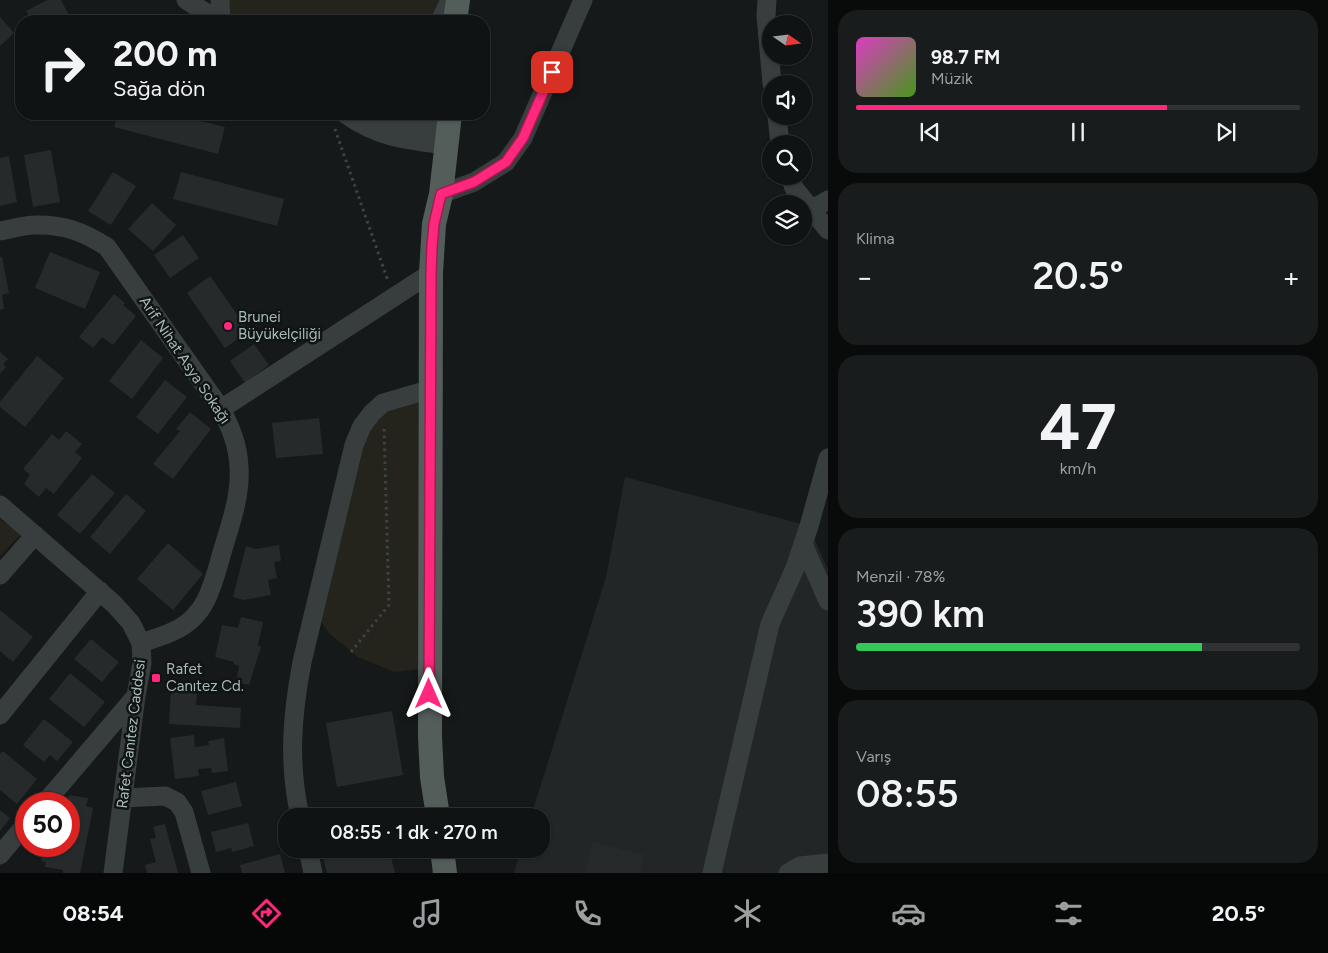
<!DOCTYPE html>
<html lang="tr">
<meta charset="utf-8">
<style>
:root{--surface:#101313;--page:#191c1c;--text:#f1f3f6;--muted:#9c9ea0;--line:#303233;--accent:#ff287d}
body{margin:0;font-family:Figtree,sans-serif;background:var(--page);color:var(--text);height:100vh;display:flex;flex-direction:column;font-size:19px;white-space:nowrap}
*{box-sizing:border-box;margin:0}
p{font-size:16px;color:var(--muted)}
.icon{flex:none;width:28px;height:28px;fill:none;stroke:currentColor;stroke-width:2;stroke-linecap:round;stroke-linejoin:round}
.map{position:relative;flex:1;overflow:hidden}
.sheet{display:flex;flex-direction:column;gap:10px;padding:10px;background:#090a0a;width:500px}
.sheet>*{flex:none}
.guide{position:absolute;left:15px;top:15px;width:475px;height:105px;border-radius:20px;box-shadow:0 1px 4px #0004,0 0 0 1px var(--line);background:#101313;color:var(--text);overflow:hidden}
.needle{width:32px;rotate:104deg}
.buttons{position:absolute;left:762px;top:15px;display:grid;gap:10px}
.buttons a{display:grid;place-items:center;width:50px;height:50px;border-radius:50%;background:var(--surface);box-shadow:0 1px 4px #0004,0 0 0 1px var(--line);font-size:25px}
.speed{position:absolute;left:15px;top:792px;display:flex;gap:10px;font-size:25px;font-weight:700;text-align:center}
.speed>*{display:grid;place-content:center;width:65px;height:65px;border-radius:50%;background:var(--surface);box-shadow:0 1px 4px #0004,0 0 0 1px var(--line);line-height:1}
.speed .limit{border:8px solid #d22;background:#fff;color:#111}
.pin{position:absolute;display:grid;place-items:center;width:42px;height:42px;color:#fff;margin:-21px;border-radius:10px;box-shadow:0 2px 8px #0006}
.me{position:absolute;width:55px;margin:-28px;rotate:0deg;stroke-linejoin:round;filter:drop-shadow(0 0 4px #0008)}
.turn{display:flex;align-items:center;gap:18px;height:105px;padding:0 15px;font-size:22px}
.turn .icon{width:65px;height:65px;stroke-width:2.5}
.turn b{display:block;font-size:35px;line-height:42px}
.big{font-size:38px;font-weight:600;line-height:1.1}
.sheet .tile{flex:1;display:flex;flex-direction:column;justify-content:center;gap:8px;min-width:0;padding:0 18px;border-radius:20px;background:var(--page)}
.sheet .dial{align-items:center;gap:0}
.dial b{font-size:65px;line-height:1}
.song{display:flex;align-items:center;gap:15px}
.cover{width:60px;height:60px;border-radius:8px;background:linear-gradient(135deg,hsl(310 70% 55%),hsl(100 70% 35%))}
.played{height:5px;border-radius:2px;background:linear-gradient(90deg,var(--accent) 70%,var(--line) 70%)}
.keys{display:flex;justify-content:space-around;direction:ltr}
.heat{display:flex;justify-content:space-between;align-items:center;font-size:28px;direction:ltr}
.charge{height:8px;border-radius:4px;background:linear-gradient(90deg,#34c759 78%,var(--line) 0)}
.trip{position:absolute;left:278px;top:808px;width:272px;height:50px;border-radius:20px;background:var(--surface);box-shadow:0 1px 4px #0004,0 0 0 1px var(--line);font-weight:600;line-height:50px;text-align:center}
.dock{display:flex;height:80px;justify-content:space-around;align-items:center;background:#060808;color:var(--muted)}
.dock .icon{width:35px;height:35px}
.dock .on{color:var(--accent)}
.dock b{font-size:22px;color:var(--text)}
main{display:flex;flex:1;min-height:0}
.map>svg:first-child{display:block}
.built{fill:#222626}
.green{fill:#24241c}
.building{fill:#262a2a}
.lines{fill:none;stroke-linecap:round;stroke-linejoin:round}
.path{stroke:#3d4543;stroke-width:3;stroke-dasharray:2.5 4;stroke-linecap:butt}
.minor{stroke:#373e3d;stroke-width:19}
.major{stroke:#535e5b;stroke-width:24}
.route-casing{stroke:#a61a51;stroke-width:12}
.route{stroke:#ff287d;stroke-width:9}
.poi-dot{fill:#ff287d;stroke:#111414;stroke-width:2}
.labels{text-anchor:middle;stroke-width:5;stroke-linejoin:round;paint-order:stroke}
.poi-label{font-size:15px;fill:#a7bab3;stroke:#111414;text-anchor:start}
.street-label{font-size:15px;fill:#a7bab3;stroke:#111414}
</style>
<main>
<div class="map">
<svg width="828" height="873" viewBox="0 0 828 873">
<rect width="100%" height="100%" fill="#161919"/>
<path class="built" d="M625,477L809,526L828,570V873H514L521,849H541V816H531L606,577Z"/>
<path class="green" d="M220,0H450L440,21H221Z
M431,389L429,668L394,672L358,657L329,633L314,612L372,413Z
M0,519L21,534L0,556Z"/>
<path class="building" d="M47,0H61L72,21H32L26,11Z
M0,17L14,33L0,46Z
M118,114H172L225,127L218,154L114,127Z
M51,150L60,202L33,207L24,155Z
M9,156L17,202L0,206V158Z
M113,172L136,186L111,225L88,211Z
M181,172L284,199L277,226L173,199Z
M152,203L176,225L153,251L128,229Z
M183,235L199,258L170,278L154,255Z
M50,252L100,272L85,309L35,288Z
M0,257H2L9,293L2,295L4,309L0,310Z
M210,276L249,331L225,348L187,293Z
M114,294L125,303L123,305L136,316L113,345L102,337L93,348L79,337Z
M141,340L163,358L132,399L109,381Z
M254,344L269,365L245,383L230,361Z
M0,352L8,359L3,364L6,367L0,374Z
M37,356L64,378L25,427L0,407V402Z
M165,380L187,397L158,434L136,417Z
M190,412L211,429L173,479L153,464L180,431L176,429Z
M319,418L323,454L276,458L272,423Z
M66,431L82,444L75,452L82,458L54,494L46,488L39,497L24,484L30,475L23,469L52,434L59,440Z
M92,474L115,493L80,534L57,515Z
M126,494L146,511L110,554L90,537Z
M168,543L203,574L173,610L137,579Z
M279,545L281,561L274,562L277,578L268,580L271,595L244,600L233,597L246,546L256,549Z
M0,610L33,637L13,662L0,651Z
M241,617L263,622L258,645L261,647L249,685L236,682L239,666L234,664V662L215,657L222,625L238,628Z
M91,639L119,662L102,682L74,659Z
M70,673L105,702L84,727L49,699Z
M171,689L197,694L196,705L241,708L240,728L169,724Z
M392,711L403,775L337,787L326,723Z
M44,719L73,742L57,761L50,755L44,762L23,745Z
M194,735L195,747L209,745L208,741L224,738L228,771L212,773L211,768L198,769L199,776L175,779L170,738Z
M3,751L37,779L17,804L0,790V754Z
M236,782L242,806L208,815L201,791Z
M69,795L88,798L86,806L93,808L80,873H63V870L45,867L46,862L41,861L42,857H37L39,846H69V804H67Z
M0,810L10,818L0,831Z
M248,823L254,846L232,852L231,848L216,852L211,832Z
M165,824L178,873H147L145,865L156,862L150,839L156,838L153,827Z
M593,842L644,855L640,873H585Z
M321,849H389L395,873H327Z
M280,854L285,873H242L240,865Z"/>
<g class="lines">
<path class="path" d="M335,129L388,281
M351,652L389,605L384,426"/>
<path class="minor" d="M186,0L219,21
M220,0L221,21
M767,0L766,16L772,84
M440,21L450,0
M345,114C379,138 407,140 447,145
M368,114L449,127
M777,116L780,144
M790,176L794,188L828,230
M441,194L474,182L506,162L523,138L583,0
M811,210L828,200
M0,231C12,229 24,225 35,225C63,224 84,232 107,247L221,409C231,428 238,445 239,467C241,494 231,523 223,549C218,566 214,584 206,600C203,606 198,613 193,618C179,632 159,637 141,643
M221,409L431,273
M0,505L114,604L131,623L141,643L142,663L136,696L113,873
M803,544L828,601
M0,575L35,535
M0,715L100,591
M123,798L165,796L177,802L184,812L201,873
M44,804L136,696
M300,816C288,763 292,715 302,662L354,445L362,426L372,413L383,403L431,389
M308,849L313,873
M0,855L26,824
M712,873L770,624L795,568L809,526L828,458
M788,873L800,866L828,863"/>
<path class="major" d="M455,21L458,0
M438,816L432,777L430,736L431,273L434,224L441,194L450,114
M442,849L445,873"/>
</g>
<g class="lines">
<g class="route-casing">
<path id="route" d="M429,694L431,273L432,247L434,224L441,194L474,182L506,162L523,138L552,72"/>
</g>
<use href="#route" class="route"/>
</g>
<g class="poi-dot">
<circle cx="228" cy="326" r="5"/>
<rect x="151" y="673" width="10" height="10" rx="2.5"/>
</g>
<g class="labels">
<g class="poi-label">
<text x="238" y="322">Brunei<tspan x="238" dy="17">Büyükelçiliği</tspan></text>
<text x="166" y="674">Rafet<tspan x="166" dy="17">Canıtez Cd.</tspan></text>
</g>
<g class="street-label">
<text transform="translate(185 360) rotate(56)" y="5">Arif Nihat Asya Sokağı</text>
<text transform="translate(131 734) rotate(-83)" y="5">Rafet Canıtez Caddesi</text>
</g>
</g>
</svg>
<div class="buttons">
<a><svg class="needle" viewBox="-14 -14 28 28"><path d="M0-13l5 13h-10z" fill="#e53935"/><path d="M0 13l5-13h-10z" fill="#9c9ea0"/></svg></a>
<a><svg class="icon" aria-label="sound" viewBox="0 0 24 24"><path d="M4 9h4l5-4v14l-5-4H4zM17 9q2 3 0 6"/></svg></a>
<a><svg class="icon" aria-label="search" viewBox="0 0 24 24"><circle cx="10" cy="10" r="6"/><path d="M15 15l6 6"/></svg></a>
<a><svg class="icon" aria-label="layers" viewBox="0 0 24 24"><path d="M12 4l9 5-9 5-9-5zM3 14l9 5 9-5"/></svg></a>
</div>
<div class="speed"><div class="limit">50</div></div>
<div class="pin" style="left:552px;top:72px;background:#d93025"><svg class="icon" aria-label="arrive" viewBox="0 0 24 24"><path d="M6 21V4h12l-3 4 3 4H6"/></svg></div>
<svg class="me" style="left:429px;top:694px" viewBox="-20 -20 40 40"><path d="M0-17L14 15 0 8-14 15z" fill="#ff287d" stroke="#fff" stroke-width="4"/></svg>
<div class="trip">08:55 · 1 dk · 270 m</div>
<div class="guide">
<div class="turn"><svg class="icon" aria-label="right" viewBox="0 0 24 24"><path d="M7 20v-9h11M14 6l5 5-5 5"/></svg><div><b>200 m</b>Sağa dön</div></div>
</div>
</div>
<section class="sheet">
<div class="tile">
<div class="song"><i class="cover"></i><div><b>98.7 FM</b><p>Müzik</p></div></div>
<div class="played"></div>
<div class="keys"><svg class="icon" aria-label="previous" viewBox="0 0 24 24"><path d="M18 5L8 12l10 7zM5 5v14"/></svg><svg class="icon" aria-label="pause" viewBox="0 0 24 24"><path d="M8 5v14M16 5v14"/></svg><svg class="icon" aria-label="next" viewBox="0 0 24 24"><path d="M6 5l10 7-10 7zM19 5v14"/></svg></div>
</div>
<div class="tile"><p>Klima</p>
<div class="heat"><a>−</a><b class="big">20.5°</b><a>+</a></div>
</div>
<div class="tile dial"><b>47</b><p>km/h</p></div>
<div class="tile"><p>Menzil · 78%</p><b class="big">390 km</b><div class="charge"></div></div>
<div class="tile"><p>Varış</p><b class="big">08:55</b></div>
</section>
</main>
<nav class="dock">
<b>08:54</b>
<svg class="icon on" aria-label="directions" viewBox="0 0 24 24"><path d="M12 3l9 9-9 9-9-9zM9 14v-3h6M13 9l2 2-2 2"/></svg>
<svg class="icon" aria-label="music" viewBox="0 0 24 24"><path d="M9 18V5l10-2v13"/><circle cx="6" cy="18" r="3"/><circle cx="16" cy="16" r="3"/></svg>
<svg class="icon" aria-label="phone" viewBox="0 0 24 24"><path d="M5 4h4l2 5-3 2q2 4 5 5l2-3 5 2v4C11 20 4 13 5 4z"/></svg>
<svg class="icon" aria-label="climate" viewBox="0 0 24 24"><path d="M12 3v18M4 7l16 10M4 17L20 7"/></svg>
<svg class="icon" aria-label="car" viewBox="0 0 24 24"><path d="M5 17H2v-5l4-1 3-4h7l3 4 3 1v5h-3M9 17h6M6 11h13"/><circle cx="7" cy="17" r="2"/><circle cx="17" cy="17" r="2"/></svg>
<svg class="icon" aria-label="filters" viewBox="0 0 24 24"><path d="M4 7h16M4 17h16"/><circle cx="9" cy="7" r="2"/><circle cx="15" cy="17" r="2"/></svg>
<b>20.5°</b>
</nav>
